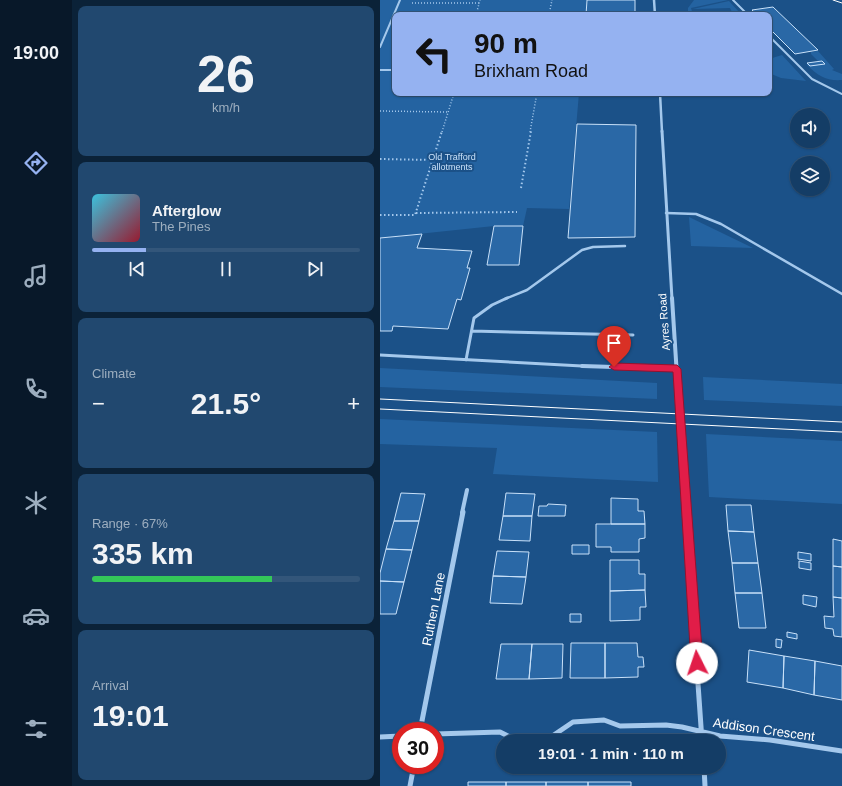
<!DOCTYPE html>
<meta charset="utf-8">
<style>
:root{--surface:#143d66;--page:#21486f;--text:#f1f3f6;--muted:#9daebf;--line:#33567a;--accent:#95b2f1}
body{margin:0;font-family:Helvetica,sans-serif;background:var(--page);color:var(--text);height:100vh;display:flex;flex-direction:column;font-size:15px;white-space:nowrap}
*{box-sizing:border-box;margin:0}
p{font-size:13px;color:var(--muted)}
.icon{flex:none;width:22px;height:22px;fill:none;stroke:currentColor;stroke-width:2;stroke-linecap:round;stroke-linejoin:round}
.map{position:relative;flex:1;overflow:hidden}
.drawer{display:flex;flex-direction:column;gap:6px;padding:6px;background:#0b2238;width:308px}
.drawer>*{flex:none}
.top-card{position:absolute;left:12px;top:12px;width:380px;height:84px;border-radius:8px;box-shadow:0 1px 3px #0004,0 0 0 1px var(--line);background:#95b2f1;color:#111;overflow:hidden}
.tools{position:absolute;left:410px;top:108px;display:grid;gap:8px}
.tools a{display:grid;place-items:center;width:40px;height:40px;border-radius:50%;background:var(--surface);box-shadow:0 1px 3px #0004,0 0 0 1px var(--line);font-size:20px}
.speed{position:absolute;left:12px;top:722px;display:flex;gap:8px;font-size:20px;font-weight:700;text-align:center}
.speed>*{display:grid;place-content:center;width:52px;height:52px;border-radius:50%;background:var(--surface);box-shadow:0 1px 3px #0004,0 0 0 1px var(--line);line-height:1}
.speed .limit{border:6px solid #d22;background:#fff;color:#111}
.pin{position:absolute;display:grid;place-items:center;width:34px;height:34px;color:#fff;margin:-41px -17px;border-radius:50% 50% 50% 0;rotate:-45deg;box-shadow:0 0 4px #0007}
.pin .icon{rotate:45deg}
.me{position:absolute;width:44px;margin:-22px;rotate:356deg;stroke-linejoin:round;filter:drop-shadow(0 0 3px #0008)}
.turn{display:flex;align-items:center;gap:14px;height:84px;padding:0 16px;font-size:18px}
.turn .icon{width:52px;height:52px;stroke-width:2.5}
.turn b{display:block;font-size:28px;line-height:34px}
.big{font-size:30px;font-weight:700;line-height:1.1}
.drawer .card{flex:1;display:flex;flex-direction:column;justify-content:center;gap:6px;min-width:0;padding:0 14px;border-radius:8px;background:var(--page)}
.drawer .dial{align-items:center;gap:0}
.dial b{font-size:52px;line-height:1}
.song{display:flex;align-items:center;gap:12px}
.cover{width:48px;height:48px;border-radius:6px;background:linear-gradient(135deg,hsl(190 70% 55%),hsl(350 70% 35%))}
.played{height:4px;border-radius:2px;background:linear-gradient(90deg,var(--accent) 20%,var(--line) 20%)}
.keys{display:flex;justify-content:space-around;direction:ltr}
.heat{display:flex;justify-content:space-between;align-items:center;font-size:22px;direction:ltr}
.charge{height:6px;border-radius:3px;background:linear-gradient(90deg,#34c759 67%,var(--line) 0)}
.trip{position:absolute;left:116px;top:734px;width:230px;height:40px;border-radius:20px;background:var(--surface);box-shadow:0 1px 3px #0004,0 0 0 1px var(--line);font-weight:700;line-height:40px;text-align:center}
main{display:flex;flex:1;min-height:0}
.tab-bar{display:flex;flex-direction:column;width:72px;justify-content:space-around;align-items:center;background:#081829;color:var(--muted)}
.tab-bar .icon{width:28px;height:28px}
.tab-bar .current{color:var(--accent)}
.tab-bar b{font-size:18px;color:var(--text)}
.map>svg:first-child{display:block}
.green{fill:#2463a1}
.building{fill:#2a68a6;stroke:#c9e1f9}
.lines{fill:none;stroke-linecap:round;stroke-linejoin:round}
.path-far1{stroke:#a4c8ec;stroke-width:1.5;stroke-dasharray:1 2;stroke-linecap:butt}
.path{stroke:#a4c8ec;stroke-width:2;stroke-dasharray:1.5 2.5;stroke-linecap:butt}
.service-far2{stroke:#a4c8ec;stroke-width:2}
.service-far1{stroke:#a4c8ec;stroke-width:2.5}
.service{stroke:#a4c8ec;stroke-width:3}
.minor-far3{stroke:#a4c8ec;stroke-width:2.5}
.minor-far2{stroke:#a4c8ec;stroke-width:3}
.minor-far1{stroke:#a4c8ec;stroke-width:4}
.minor{stroke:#a4c8ec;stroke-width:5}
.tram{stroke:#fff;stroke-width:1}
.minor-bridge{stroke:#a4c8ec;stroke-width:4}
.route{fill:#e11d48;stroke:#92132f}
.labels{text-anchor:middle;stroke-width:4;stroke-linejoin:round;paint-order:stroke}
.far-park-label{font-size:9px;fill:#c9e1f9;stroke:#1b5188}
.street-label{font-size:11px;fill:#fff;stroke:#1b5188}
.near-street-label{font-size:13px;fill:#fff;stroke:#1b5188}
</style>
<main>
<nav class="tab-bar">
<b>19:00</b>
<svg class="icon current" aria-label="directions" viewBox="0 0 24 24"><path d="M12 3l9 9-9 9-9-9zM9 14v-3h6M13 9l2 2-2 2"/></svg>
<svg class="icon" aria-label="music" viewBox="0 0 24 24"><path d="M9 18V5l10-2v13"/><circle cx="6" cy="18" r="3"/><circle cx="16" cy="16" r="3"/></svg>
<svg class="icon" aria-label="phone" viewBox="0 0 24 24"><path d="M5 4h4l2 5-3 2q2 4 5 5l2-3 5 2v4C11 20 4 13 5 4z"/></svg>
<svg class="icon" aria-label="climate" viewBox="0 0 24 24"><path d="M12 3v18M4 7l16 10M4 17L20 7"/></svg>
<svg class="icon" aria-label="car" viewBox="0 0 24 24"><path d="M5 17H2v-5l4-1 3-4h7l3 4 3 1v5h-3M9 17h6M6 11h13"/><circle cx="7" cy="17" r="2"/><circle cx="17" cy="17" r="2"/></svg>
<svg class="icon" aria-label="filters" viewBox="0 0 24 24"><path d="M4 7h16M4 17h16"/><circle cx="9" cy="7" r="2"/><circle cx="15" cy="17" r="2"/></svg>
</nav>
<section class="drawer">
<div class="card dial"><b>26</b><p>km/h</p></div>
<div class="card">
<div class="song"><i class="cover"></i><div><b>Afterglow</b><p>The Pines</p></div></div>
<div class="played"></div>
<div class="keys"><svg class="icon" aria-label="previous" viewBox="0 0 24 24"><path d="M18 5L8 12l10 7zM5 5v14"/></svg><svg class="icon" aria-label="pause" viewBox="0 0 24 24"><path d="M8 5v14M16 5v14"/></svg><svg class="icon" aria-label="next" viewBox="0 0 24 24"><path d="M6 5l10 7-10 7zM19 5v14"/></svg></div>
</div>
<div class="card"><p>Climate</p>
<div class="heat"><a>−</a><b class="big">21.5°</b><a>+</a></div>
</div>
<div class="card"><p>Range · 67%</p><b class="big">335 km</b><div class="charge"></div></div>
<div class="card"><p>Arrival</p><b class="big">19:01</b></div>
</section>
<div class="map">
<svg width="462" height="786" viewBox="0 0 462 786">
<rect width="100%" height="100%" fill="#1b5188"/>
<path class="green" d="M0,0H207L206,15H15V93H199L189,209L147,208L143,226H114L0,238Z
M314,0H348L311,8L313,15H308V8Z
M349,1L359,12H352L350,8L313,9Z
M438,51L454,69L452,70L462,74V80C446,81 438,76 427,65V63L445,64L442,61L439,62L431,54V52Z
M402,55L426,81L401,78L389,73V59Z
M309,217L373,248L311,246Z
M0,368L277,383V399L0,387Z
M323,377L462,384V406L324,400Z
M0,419L277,432L278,482L113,474L117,448L0,444Z
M326,434L462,441V504L329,497Z"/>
<path class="building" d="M207,0H255V15H206Z
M393,7L438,50L415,54L389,28V15H377L372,10Z
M442,61L445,64L430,66L427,63Z
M197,124L256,125L255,237L188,238Z
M114,226H143L139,265H107Z
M42,234L37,248L92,251L87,268H90L81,300L77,299L68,329L13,326L12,331H0V238Z
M21,493L45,494L39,521H14Z
M126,493L155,494L152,516H123Z
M231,498L258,499V511H264L265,524H231Z
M168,504L186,505L185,516H158L159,506H167Z
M346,505H371L374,532L348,531Z
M123,516H152L150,541L119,540Z
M14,521H39L32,550L6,549Z
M216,524H265V538L259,539V552H231V547H216Z
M348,531L374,532L378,563H352Z
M453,539L462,541V567L453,566Z
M192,545H209V554H192Z
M6,549L32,550L24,582L0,581V573Z
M117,551L149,552L146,577L113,576Z
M418,552L431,554V561L418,559Z
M230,560H259V574H265V590L230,591Z
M419,561L431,563V570L419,568Z
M352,563H378L382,593H355Z
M453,566L462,567V598L453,597Z
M113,576L146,577L142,604L110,603Z
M0,581L24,582L16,614H0Z
M265,590L266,607H260V620L230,621V591Z
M355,593H382L386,628H359Z
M423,595L437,597L436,607L423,604Z
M453,597L462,598V637L454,636L453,629L445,628L444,616L454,617Z
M190,614H201V622H190Z
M407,632L417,634V639L407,637Z
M396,639L402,640L401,648L396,647Z
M191,643H225V678H190Z
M225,643H257L258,657H263L264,667H258V677L225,678Z
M121,644H152L149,679H116Z
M152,644H183L182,678L149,679Z
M369,650L404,656L403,688L367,682Z
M404,656L435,661L434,695L403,688Z
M435,661L462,666V700L434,695Z
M88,782H126V786H88Z
M126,782H166V786H126Z
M166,782H208V786H166Z
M208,782H251V786H208Z"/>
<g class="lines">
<path class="path-far1" d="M32,3H99
M96,15L100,0
M169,15L172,0
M0,111L67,112
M62,132L74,93
M150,132L157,93"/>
<path class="path" d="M0,159L53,160
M141,188L151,131
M36,213L137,212
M0,215H35L62,131"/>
<path class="service-far2" d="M353,0L368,15
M389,36L432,79L462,94
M0,47L20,0
M0,70H15"/>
<path class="service-far1" d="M286,213L316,214L341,224L462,294
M125,299L147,290L202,250L213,247L245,246"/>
<path class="service" d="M92,331L253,335
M0,355L202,366
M86,360L94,318L112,305L127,298"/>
<path class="minor-far3" d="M274,0L275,15
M280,93L282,132"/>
<path class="minor-far2" d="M282,131L292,299"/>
<path class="minor-far1" d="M292,298L297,376
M202,366L297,369
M303,466L306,513
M82,513L87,490"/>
<path class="minor" d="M306,512L322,741
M40,731L83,512
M55,734L120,732L138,741
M0,737L21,736
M165,741L193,722L224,720L240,726L286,725L302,727L340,736L390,740L462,751
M324,767L325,786
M30,786L34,765"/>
<path class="tram" d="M453,0L462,3
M0,399L462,422
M0,409L462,432"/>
<path class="minor-bridge" d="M297,376L303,466"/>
</g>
<path class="route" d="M234,363L297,365L301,369L323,663L321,668L317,669L312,668L311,663L293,372L234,370L229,367Z"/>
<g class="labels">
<g class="far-park-label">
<text x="72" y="160">Old Trafford<tspan x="72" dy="10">allotments</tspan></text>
</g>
<g class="street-label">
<text transform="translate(284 322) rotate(-94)" y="4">Ayres Road</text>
</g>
<g class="near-street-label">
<text transform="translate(53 609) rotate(-79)" y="5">Ruthen Lane</text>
<text transform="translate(384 729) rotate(8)" y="5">Addison Crescent</text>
</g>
</g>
</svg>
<div class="tools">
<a><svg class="icon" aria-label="sound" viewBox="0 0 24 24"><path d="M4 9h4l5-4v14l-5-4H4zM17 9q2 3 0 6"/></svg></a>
<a><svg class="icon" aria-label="layers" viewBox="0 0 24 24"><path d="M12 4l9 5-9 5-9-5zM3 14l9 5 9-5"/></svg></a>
</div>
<div class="speed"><div class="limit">30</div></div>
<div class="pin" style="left:234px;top:367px;background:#d93025"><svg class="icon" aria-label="arrive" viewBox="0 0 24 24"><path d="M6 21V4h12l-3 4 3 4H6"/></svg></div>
<svg class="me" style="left:317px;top:663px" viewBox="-20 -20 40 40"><circle r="19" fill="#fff"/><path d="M0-13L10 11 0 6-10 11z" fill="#e11d48"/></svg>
<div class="trip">19:01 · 1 min · 110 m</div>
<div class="top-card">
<div class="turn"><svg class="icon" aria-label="left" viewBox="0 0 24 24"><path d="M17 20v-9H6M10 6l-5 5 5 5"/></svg><div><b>90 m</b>Brixham Road</div></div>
</div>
</div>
</main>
